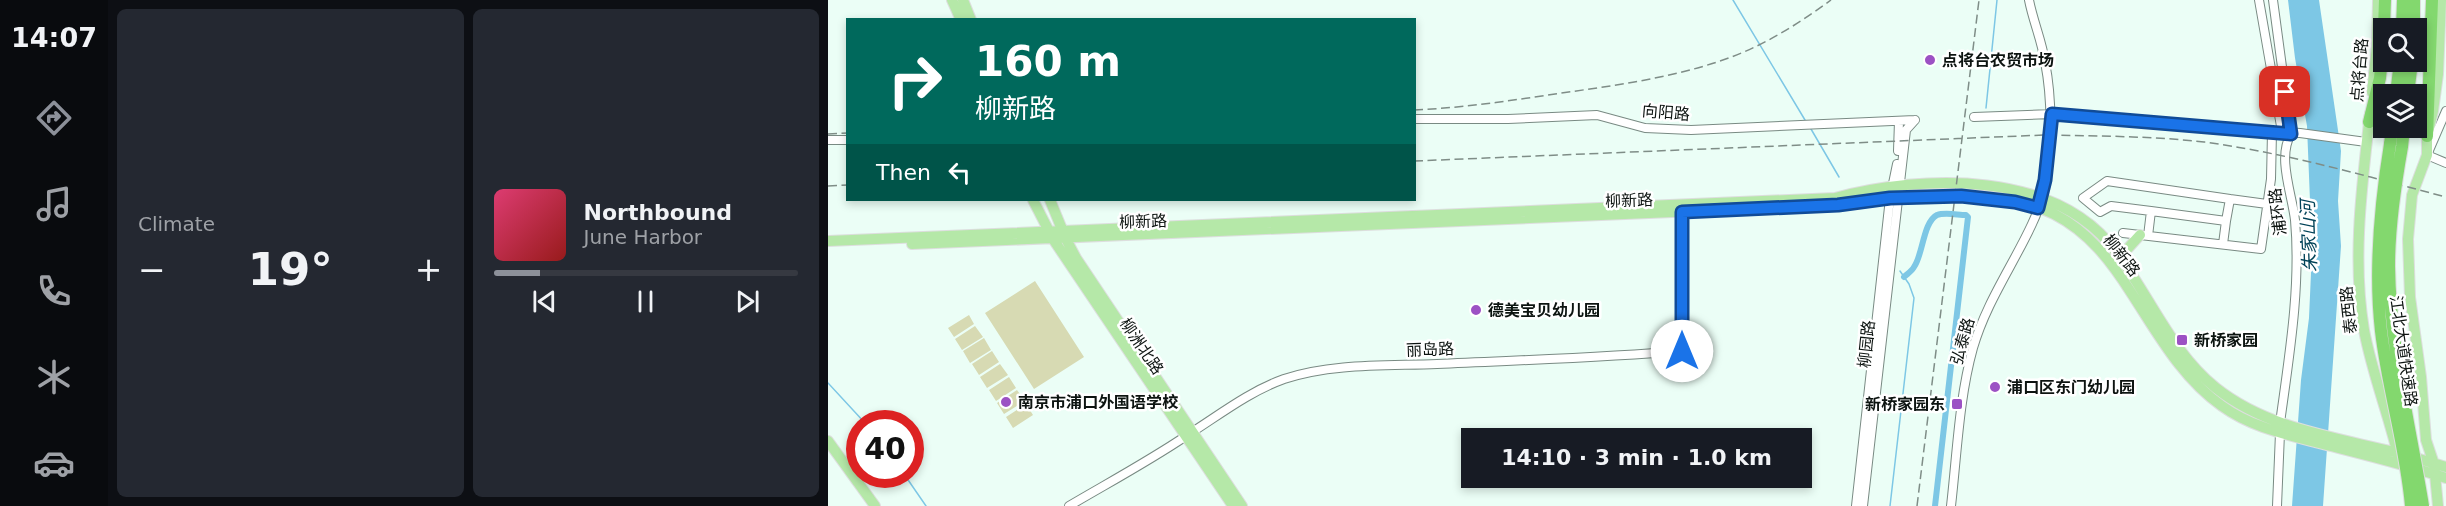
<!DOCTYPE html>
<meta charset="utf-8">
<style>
:root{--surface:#171b24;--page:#242831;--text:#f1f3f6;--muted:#9ea1a6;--line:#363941;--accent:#8c9099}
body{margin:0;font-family:"DejaVu Sans","Noto Sans SC",sans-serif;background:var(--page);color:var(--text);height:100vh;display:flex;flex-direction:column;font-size:22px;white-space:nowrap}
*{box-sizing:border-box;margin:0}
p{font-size:20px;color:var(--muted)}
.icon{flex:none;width:33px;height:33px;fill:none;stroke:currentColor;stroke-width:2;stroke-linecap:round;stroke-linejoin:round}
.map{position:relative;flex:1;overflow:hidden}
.side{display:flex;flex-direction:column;gap:9px;padding:9px;background:#0d0f14;width:720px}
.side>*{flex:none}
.top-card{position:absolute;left:18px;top:18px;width:570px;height:183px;border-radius:0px;box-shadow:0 3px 9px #0003;background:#00695c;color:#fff;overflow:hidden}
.fabs{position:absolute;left:1545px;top:18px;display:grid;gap:12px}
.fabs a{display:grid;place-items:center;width:54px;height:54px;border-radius:0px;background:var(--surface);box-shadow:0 3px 9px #0003;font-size:30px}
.speed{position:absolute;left:18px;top:410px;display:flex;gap:12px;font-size:30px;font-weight:700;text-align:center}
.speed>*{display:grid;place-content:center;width:78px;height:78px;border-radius:50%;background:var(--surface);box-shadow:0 3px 9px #0003;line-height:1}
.speed .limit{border:9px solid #d22;background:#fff;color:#111}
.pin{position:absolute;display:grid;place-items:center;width:51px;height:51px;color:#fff;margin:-26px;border-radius:12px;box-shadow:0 3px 9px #0006}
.me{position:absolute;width:66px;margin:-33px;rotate:0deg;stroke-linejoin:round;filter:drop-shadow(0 0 4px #0008)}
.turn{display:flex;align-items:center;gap:21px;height:126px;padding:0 30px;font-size:27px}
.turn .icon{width:78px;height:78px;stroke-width:2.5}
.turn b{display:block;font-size:42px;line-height:51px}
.then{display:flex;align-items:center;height:57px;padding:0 30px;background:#0003;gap:12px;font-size:22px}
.big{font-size:45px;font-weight:600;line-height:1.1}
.side .tile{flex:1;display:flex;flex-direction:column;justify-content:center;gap:9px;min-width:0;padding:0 21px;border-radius:9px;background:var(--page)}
.song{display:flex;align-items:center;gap:18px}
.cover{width:72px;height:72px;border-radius:9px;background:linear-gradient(135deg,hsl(340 70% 55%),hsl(0 70% 35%))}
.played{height:6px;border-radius:3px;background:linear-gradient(90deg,var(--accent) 15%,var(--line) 15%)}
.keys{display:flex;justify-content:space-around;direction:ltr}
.heat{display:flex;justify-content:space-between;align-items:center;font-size:33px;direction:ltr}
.side .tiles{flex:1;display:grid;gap:9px;grid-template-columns:repeat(2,1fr)}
.trip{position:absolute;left:633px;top:428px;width:351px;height:60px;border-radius:0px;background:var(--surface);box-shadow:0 3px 9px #0003;font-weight:600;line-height:60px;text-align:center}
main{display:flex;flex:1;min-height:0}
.dock{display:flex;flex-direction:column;width:108px;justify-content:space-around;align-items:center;background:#090b0e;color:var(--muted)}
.dock .icon{width:42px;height:42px}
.dock .current{color:var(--accent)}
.dock b{font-size:27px;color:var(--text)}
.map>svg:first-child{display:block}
.green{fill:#d7dab3}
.water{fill:#7dc7e5}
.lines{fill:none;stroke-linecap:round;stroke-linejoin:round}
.stream{stroke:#7dc7e5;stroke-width:1.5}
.canal{stroke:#7dc7e5;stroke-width:6}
.minor-casing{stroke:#798a83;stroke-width:10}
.major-casing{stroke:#dddede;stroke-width:12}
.highway-casing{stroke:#dddede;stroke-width:14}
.minor{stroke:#fff;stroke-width:8}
.major{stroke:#b5e8a8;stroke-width:10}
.highway{stroke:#83d86e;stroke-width:12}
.rail{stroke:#7f8d87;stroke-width:1.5;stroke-dasharray:9 4.5;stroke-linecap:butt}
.highway-bridge-casing{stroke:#dddede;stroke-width:14;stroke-linecap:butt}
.highway-bridge{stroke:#83d86e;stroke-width:12}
.route-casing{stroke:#114b97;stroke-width:15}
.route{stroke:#1a73e8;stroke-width:10}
.poi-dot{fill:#9c51c4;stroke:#fff;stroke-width:2}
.labels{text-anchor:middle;stroke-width:5;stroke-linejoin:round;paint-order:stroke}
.poi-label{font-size:16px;font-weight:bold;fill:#0d1411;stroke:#fff;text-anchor:start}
.street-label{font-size:16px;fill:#0d1411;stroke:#fff}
.water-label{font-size:18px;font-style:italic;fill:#004257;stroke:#fff}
</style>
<main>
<nav class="dock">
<b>14:07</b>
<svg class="icon current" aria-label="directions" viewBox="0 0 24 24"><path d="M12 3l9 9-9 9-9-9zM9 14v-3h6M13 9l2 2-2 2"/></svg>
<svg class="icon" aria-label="music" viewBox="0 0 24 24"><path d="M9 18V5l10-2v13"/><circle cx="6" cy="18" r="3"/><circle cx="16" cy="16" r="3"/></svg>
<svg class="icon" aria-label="phone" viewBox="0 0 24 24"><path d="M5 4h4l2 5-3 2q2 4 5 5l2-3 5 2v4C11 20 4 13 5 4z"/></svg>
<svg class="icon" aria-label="climate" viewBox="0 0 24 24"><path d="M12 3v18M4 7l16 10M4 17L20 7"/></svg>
<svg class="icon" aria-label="car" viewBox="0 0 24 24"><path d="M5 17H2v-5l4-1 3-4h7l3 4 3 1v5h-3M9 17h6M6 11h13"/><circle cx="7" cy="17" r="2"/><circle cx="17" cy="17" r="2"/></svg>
</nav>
<section class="side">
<div class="tiles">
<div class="tile"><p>Climate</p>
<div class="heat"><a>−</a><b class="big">19°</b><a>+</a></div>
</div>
<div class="tile">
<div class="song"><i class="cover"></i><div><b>Northbound</b><p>June Harbor</p></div></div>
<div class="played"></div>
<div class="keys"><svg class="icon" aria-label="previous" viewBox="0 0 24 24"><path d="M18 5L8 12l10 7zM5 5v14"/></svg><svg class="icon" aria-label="pause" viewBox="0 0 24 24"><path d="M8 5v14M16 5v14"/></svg><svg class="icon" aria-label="next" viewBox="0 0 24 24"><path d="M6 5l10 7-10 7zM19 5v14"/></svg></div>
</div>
</div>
</section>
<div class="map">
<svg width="1618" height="506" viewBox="0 0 1618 506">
<rect width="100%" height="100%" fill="#ebfef6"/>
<path class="green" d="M207,281L256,357L206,389L157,313Z
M141,315L146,324L126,337L120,328Z
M147,326L155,337L134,350L127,339Z
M156,338L163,350L142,363L135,351Z
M164,351L171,362L151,375L144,364Z
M172,364L180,375L159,388L152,377Z
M181,377L188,388L168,401L161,390Z
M189,390L197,401L176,414L169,403Z
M198,404L205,415L185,428L178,417Z"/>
<path class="water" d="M1460,0H1491L1513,151L1510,201L1513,246L1495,506H1464L1473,380L1481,318L1484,251L1479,126L1467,58Z"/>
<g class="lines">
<path class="stream" d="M905,0L977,120
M1158,108L1169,0
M983,129L1011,177
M0,383L37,423
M76,474L98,506
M1062,506L1086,298L1081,284L1072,271"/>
<path class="canal" d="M1076,277C1079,274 1084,271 1086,267C1095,255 1095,222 1109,215C1117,212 1130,215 1138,215L1140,217L1107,506"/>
<g class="minor-casing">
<path id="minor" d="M1431,0L1454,132
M1445,0L1463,134C1449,157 1464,194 1467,220C1473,287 1461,357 1452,423
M1618,111L1599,155L1618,163
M1146,117L1224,114L1472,133L1538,142
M586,119H680L769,115L817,128L863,130L1087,120
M0,140H20
M1070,151L1071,121
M1323,211L1283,206L1272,212L1255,198L1279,181L1402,199
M1295,233L1433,249L1443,179L1444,132
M1320,236L1323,211L1398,221L1402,199L1439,204
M1395,244L1398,221
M241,506C280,483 321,461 358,436C390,416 420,392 456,379C504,363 559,366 609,364C691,360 772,358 854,351V206
M1028,506L1062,198L1069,164
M1035,506L1078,130L1087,120
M1123,506C1129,454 1131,398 1145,348C1158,303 1185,265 1204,224C1225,181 1226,108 1217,62C1214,41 1205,21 1201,0
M1449,506L1452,433"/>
</g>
<g class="major-casing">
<path id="major" d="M124,0L133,20
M135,0L143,20
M1544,92L1549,46L1550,0
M1542,114C1534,185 1524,259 1536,330C1544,373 1561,416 1571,459
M205,200L225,239L405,506
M222,200L238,239L248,258L414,506
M0,241L1007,198C1096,174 1229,170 1289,253C1322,297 1344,353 1388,388C1438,428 1505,437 1566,452C1583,456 1601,462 1618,467
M84,244L1010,205C1075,197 1165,184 1226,214C1261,232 1283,261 1304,294C1330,334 1354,378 1394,406C1423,427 1457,434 1491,443C1534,454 1576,464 1618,478
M1292,257L1312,235
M0,441L47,506
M1610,506L1606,464L1598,440L1593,377L1582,297L1580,239L1584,195L1599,155V136L1605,111L1610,74L1613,0"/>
</g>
<g class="highway-casing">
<path id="highway" d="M1556,28L1557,0
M1574,28L1575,0
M1586,28V0
M1568,94L1572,62
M1580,94L1584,62
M1541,122L1552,78L1556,39
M1599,136L1604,0
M1562,144L1564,128
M1574,147L1576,128"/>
</g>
<use href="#minor" class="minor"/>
<use href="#major" class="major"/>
<use href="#highway" class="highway"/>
<path class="rail" d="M586,110C634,108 680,101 727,94C782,86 839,79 892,61C932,48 969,25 1003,0
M0,134L20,133
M586,161L1216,135C1269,136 1323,136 1376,142C1458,153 1538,176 1618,197
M0,186L20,185
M1089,506L1151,0"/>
<g class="highway-bridge-casing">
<path id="highway-bridge" d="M1562,144C1552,206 1546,269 1553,331C1560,390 1578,447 1583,506
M1574,147C1567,186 1561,226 1561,266C1562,347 1582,426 1595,506"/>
</g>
<use href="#highway-bridge" class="highway-bridge"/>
</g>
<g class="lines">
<g class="route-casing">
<path id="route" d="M854,351V212L1010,205L1062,198L1133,196L1187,202L1210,208L1217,180L1224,114L1463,134L1457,92"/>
</g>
<use href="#route" class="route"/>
</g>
<g class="poi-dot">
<circle cx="1102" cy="60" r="6"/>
<circle cx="648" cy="310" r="6"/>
<rect x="1348" y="334" width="12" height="12" rx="3"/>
<circle cx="1167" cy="387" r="6"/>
<circle cx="178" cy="402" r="6"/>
<rect x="1123" y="398" width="12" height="12" rx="3"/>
</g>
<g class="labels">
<g class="poi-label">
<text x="1114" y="66">点将台农贸市场</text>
<text x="660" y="316">德美宝贝幼儿园</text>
<text x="1366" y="346">新桥家园</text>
<text x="1179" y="393">浦口区东门幼儿园</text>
<text x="190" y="408">南京市浦口外国语学校</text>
<text x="1117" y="410" text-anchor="end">新桥家园东</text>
</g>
<g class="street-label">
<text transform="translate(1531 70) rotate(-85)" y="6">点将台路</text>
<text transform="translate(838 112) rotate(5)" y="6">向阳路</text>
<text transform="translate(801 200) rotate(-2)" y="6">柳新路</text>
<text transform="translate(1449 212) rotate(-97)" y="6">浦环路</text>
<text transform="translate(315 221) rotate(-2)" y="6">柳新路</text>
<text transform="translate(1294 255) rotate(52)" y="6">柳新路</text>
<text transform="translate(1520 310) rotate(-96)" y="6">泰西路</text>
<text transform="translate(1134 341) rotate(-74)" y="6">弘泰路</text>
<text transform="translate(1038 344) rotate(-84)" y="6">柳园路</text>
<text transform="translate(314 346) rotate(56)" y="6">柳洲北路</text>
<text transform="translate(602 349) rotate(-2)" y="6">丽岛路</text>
<text transform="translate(1576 351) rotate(82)" y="6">江北大道快速路</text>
</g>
<g class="water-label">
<text transform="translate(1481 236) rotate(-92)" y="6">朱家山河</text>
</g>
</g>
</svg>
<div class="fabs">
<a><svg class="icon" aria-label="search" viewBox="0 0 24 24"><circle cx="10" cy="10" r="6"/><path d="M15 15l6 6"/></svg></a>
<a><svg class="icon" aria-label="layers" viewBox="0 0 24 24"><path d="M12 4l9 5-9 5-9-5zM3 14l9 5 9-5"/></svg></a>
</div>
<div class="speed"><div class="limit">40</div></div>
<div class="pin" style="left:1457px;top:92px;background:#d93025"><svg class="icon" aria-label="arrive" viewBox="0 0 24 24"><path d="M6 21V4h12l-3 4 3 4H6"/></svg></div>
<svg class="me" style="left:854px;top:351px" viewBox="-20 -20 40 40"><circle r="19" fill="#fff"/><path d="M0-13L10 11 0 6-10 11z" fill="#1a73e8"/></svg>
<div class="trip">14:10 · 3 min · 1.0 km</div>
<div class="top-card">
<div class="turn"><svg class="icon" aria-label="right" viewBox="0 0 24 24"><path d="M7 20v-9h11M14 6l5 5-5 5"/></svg><div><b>160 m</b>柳新路</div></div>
<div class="then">Then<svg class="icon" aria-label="left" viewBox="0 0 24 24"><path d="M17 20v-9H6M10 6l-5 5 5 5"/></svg></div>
</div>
</div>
</main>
